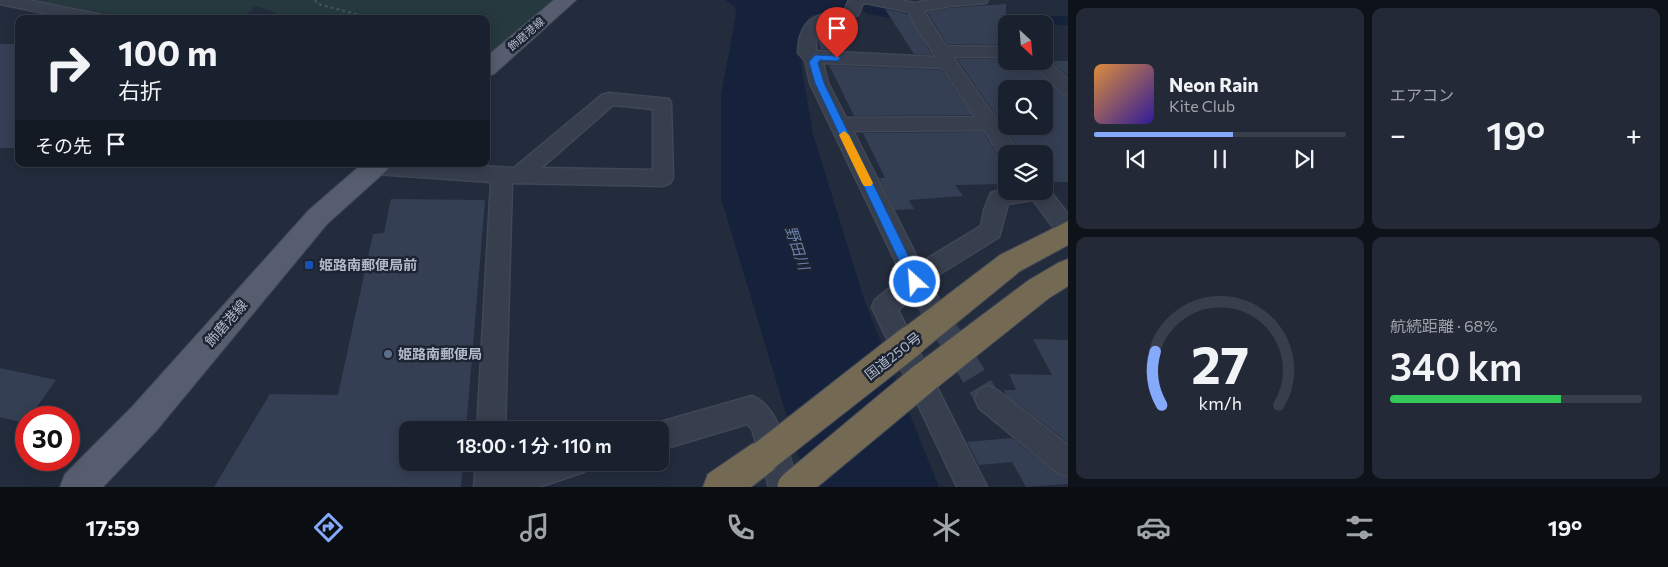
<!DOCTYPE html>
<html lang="ja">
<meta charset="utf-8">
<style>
:root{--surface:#1a212e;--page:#232936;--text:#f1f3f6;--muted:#9fa3aa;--line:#383e4a;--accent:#85a9fb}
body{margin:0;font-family:Commissioner,"Noto Sans JP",sans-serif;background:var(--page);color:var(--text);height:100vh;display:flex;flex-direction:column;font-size:19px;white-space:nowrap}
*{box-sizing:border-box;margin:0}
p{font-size:16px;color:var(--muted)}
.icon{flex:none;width:28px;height:28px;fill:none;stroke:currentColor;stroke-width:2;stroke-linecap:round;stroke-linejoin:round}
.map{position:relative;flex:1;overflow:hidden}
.details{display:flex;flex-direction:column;gap:8px;padding:8px;background:#0e1219;width:600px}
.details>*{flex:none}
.guide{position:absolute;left:15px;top:15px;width:475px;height:152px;border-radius:10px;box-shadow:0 2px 12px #0003,0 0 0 1px var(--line);background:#1a212e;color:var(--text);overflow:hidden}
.needle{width:32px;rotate:154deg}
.controls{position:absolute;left:998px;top:15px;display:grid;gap:10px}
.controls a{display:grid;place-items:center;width:55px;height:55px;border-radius:10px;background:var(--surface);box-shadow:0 2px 12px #0003,0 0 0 1px var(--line);font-size:25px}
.speed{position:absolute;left:15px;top:406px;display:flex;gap:10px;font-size:25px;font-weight:700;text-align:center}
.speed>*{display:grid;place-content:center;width:65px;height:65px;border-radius:50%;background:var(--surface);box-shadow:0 2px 12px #0003,0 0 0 1px var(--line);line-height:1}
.speed .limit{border:8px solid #d22;background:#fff;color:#111}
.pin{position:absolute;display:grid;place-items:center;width:42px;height:42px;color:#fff;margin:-51px -21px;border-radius:50% 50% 50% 0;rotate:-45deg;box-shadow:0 0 5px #0007}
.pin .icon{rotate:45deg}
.me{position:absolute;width:55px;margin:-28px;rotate:334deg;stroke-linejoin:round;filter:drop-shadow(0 0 4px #0008)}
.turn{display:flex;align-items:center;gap:18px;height:105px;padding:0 20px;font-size:22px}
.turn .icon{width:65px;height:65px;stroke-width:2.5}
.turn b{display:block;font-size:35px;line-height:42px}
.then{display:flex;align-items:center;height:48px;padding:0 20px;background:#0003;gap:10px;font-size:19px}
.big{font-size:38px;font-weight:600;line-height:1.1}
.details .widget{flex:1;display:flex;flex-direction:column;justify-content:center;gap:8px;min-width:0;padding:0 18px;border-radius:10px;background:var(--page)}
.details .dial{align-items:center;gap:0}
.dial svg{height:130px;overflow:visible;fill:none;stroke:var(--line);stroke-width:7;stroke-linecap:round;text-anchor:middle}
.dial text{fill:var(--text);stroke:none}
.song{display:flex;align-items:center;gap:15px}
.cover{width:60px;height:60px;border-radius:8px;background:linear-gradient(135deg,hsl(30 70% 55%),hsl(250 70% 35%))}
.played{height:5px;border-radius:2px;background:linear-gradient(90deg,var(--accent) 55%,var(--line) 55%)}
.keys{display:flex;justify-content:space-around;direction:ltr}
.heat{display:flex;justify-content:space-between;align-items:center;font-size:28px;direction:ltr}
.charge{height:8px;border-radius:4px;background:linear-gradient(90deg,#34c759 68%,var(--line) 0)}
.details .tiles{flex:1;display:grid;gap:8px;grid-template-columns:repeat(2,1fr)}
.trip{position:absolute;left:399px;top:421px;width:270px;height:50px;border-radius:10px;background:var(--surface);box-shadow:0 2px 12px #0003,0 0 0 1px var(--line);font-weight:600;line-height:50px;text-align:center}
.dock{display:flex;height:80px;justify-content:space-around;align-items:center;background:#0a0d12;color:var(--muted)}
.dock .icon{width:35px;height:35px}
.dock .on{color:var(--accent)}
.dock b{font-size:22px;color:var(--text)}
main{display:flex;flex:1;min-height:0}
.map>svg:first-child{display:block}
.green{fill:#25393e}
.water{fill:#16223c}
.building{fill:#353f54;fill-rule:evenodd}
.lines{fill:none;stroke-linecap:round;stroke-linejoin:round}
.minor-tunnel{stroke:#384152;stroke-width:25;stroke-dasharray:25 12;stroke-linecap:butt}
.minor-casing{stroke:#404756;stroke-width:3}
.major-casing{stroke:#404756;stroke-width:2}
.highway-casing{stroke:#424958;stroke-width:2}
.path{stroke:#3e5257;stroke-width:2.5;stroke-dasharray:3 3;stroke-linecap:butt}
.minor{fill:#373e4d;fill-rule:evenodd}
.major{fill:#555d6e;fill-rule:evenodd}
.highway{fill:#746a53;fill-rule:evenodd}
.highway-bridge-casing{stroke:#424958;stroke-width:33;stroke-linecap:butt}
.highway-bridge{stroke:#746a53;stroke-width:31}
.route{fill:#1a73e8;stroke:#114b97}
.slow{fill:#f59e0b}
.transit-dot{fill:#1a4fb4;stroke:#1c2332;stroke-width:2}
.service-dot{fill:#5c6f8a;stroke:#1c2332;stroke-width:2}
.labels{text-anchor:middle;stroke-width:5;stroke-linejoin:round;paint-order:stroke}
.far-street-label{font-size:11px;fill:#b2b9c9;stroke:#1c2332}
.poi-label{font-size:14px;font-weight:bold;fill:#b2b9c9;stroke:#1c2332;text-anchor:start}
.street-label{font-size:14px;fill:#b2b9c9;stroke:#1c2332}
.water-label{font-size:15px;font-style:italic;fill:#6a80a9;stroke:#1c2332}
</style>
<main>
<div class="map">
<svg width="1068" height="487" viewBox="0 0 1068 487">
<rect width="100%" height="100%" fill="#232c3d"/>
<path class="green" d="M33,0H555L486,60V19H292L256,6L241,19H135Z"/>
<path class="water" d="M725,0H849L866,5L869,3L924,11L939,18L1068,16V25L1006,24V27L932,29L919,23L867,14L862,9L844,8L810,16L797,39L813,134L865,302L939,487H808L721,198V95L736,14L735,7Z"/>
<path class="building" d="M1006,4V45L947,44L927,12L949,8Z
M885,9L908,14L932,55L914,54Z
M828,26L840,50L821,49L818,41L822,30Z
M0,44H19V148H0Z
M957,59H1006V61H1027L1061,94L1068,97V182H1044V152H1021ZM1006,89H1044V126H1006Z
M1051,61H1068V76Z
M829,65L942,70L972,115L854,116Z
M983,132L1001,160L1006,162V184L955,185L963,196L909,200L914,209L895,210L879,178H885L863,133Z
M391,199L485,200L466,430H408V462H463L461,487H214L270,394L338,395L373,234L384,233Z
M1033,339L1068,340V442L1006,395L1004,390H1016L1009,374L1052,375Z
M0,368L56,380L29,418H26L25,423L0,417Z
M1012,438L1057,474L1068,479V484L1026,487L1012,462L979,465L967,442Z"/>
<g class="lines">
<path class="minor-tunnel" d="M922,292L988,399"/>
<g class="minor-casing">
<path id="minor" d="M0,0H27L98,14L104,16L106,19H72L0,4Z
M849,0H898L915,3L931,0H988L986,3L949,6L924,11L946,46L1006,47V57H953L1020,154H1006V160L1003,159L984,130L853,131L920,263L981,226L984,210L991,193L1005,188H1006V191H1044V185H1045L1068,214V239L1060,236L1033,200L1008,204L999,237L941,273L929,283L934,292L930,299L922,302L913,297L898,310L987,487H957L872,307L875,300L903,277L810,83L805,60L798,53C799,18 815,15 845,9ZM866,3L909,12L915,25L936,57L816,51V41L820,29L831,22L858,15L863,4ZM823,63L943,68L975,117L846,118L828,83Z
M1044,57L1068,79V95L1062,93L1029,61H1044Z
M609,93L669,99L671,103L673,178L670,183L663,186L512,183L505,430H477L491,182L375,174L368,172L365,167L367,164H444L514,168L602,95ZM613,105L653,109V170L541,168Z
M988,386L997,390L1068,445V477L1058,473L979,408L975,399L979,390Z
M752,396C781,407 789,459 799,487H769L752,429L747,424L660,450V430H649L650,426L660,422Z
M476,462H504V469L525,462H588L584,472L539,487H474Z"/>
</g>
<g class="major-casing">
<path id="major" d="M554,0H576L494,74L486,76V57Z
M362,164H390L387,170L327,224L156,431L103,487H60L65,474L132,407L309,210Z"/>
</g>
<g class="highway-casing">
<path id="highway" d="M1068,221V245L1020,271L922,351L911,355L900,351L896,341L900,331L1000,255Z
M1068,259V286L1049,298L935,389L924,393L913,389L908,378L913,367L1029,280L1058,263Z
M764,439L776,444L781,456L776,468L751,487H703L708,474L752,444Z"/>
</g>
<path class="path" d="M315,0L318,4L374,19"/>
<use href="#minor" class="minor"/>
<use href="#major" class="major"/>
<use href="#highway" class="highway"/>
<g class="highway-bridge-casing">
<path id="highway-bridge" d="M764,456L911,341
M793,487L924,378"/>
</g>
<use href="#highway-bridge" class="highway-bridge"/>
</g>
<path class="route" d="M815,55L837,56L841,58L837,61L820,60L818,63L824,83L921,282L919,286H911L815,83L809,62Z"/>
<path class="slow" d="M844,131L849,135L873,183L871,186H864L862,183L839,135Z"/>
<rect class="transit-dot" x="304" y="260" width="10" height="10" rx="2.5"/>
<circle class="service-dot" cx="388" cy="354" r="5"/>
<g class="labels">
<g class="far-street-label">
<text transform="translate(526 34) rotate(-41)" y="4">飾磨港線</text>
</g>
<g class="poi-label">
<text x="319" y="270">姫路南郵便局前</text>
<text x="398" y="359">姫路南郵便局</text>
</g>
<g class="street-label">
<text transform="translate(226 323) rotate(-49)" y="5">飾磨港線</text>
<text transform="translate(893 356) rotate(-38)" y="5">国道250号</text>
</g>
<g class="water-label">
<text transform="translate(797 248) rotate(71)" y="5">野田川</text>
</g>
</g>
</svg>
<div class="controls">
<a><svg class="needle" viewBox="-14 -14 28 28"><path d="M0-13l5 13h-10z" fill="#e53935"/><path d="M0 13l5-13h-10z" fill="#9fa3aa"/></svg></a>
<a><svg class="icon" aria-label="search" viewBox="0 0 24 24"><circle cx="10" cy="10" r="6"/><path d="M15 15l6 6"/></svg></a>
<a><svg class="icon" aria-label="layers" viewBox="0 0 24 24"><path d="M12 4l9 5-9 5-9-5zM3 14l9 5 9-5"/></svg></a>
</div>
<div class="speed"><div class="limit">30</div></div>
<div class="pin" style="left:837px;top:58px;background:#d93025"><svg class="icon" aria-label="arrive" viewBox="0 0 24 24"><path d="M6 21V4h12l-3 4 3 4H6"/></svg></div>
<svg class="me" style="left:915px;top:282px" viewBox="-20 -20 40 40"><circle r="17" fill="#1a73e8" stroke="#fff" stroke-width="3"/><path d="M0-11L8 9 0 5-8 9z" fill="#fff"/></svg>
<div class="trip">18:00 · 1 分 · 110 m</div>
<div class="guide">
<div class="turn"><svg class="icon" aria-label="right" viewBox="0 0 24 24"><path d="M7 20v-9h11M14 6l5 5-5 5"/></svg><div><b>100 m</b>右折</div></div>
<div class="then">その先<svg class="icon" aria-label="arrive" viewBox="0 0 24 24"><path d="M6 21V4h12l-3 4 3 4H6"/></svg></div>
</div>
</div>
<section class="details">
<div class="tiles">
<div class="widget">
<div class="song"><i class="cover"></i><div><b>Neon Rain</b><p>Kite Club</p></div></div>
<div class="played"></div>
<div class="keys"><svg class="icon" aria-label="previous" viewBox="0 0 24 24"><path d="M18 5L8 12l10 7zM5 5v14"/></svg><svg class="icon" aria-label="pause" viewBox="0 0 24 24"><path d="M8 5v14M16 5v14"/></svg><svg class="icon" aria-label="next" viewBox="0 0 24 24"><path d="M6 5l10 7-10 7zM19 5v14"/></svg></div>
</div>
<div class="widget"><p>エアコン</p>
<div class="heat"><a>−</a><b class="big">19°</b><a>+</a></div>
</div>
<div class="widget dial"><svg viewBox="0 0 100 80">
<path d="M14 69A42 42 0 1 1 86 69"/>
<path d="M14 69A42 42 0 0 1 10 36" stroke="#85a9fb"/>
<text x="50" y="56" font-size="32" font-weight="700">27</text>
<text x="50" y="72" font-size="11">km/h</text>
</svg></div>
<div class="widget"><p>航続距離 · 68%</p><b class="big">340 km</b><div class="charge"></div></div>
</div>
</section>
</main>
<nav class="dock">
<b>17:59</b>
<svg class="icon on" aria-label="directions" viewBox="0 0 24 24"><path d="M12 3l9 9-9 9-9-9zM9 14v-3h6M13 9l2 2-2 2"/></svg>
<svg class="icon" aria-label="music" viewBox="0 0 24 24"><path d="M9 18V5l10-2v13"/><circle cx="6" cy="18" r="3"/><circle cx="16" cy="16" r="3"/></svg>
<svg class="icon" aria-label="phone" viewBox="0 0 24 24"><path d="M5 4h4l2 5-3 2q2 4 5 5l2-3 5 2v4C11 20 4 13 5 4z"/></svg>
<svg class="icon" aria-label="climate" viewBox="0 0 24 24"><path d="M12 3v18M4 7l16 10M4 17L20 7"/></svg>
<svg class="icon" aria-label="car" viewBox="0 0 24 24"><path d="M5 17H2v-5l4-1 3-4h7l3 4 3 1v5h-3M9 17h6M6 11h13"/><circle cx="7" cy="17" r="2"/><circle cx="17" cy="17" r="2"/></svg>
<svg class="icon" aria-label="filters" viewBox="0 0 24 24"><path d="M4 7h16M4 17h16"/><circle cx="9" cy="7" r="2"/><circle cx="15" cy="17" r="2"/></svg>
<b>19°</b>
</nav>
